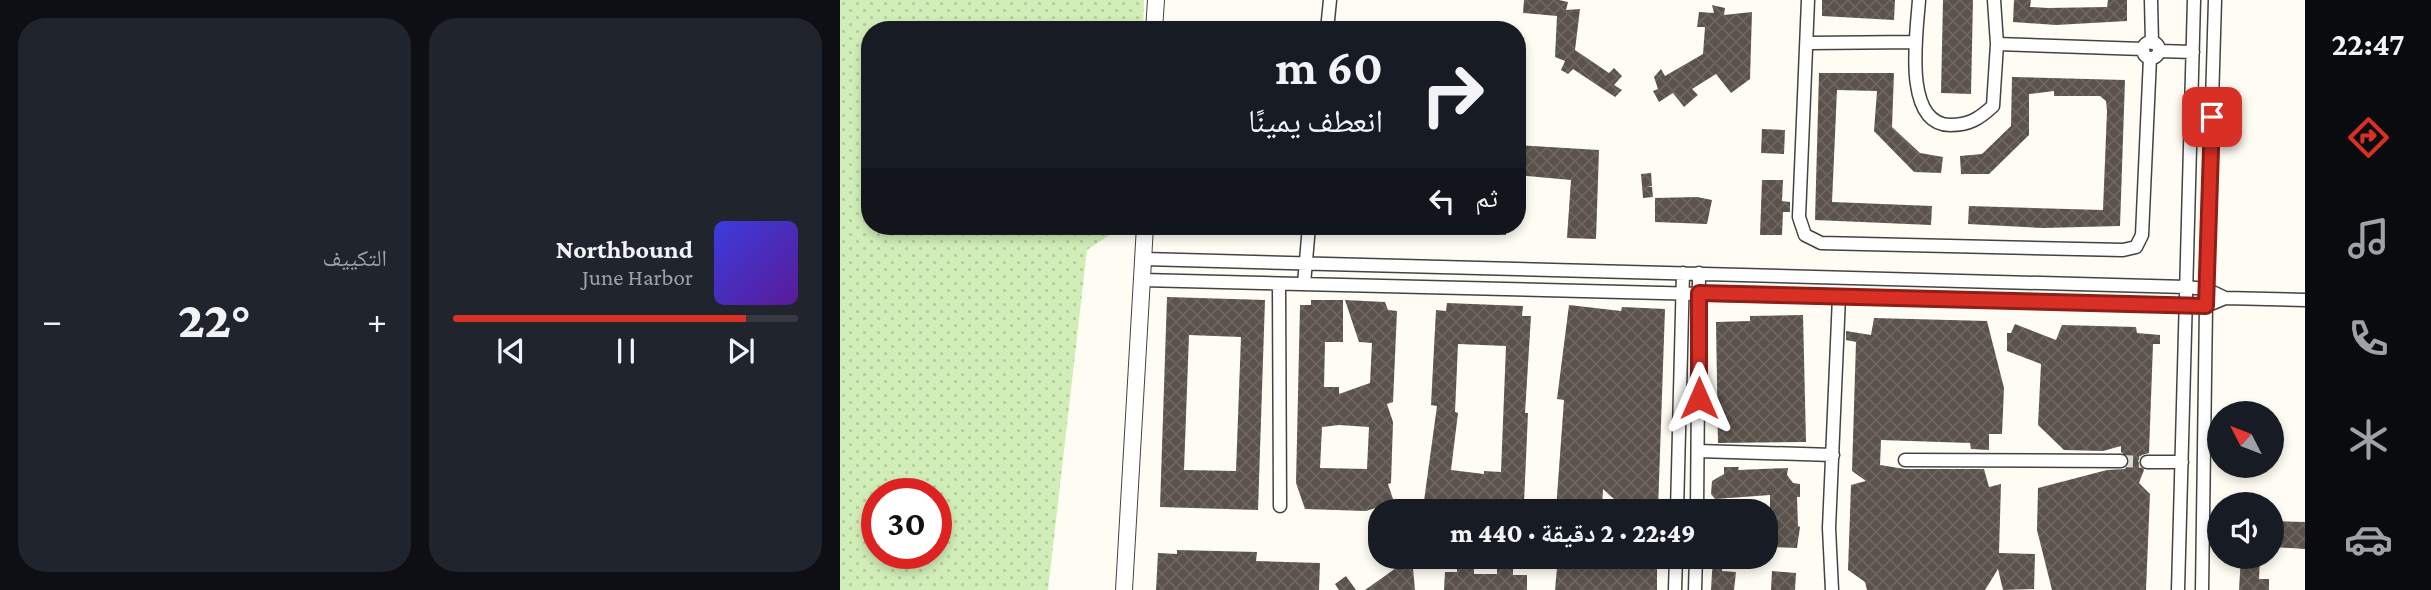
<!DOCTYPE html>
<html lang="ar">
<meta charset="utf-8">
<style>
:root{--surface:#171b24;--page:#20242c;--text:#f1f3f6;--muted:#9ea1a6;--line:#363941;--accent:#d93025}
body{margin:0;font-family:"Crimson Pro","Noto Naskh Arabic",serif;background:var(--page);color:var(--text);direction:rtl;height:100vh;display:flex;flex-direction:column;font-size:26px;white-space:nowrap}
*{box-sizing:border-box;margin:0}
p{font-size:23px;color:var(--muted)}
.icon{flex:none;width:38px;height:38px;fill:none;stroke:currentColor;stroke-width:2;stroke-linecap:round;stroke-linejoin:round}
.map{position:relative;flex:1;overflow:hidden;direction:ltr}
.drawer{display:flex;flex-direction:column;gap:18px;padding:18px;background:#0d0f14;width:840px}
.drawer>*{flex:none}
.banner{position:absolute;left:21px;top:21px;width:665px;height:214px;border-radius:28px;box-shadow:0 4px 10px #0003;direction:rtl;background:#171b24;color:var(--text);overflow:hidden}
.needle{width:46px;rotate:312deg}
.controls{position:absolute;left:1367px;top:401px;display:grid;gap:14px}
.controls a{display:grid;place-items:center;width:77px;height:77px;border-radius:50%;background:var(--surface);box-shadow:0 4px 10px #0003;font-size:35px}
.speed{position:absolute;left:21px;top:478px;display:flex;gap:14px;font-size:35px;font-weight:700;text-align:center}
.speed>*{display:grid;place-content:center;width:91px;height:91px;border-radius:50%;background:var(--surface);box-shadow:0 4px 10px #0003;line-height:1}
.speed .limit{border:10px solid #d22;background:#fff;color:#111}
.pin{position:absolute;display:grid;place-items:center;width:60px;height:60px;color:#fff;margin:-30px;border-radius:14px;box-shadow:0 4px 10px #0006}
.me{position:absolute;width:77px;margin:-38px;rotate:0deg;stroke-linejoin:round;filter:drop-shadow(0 0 5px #0008)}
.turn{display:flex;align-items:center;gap:24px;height:147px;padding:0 28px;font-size:32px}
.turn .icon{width:91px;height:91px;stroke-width:2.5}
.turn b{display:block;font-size:49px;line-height:60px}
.then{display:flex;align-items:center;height:66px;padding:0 28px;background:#0003;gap:14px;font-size:26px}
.big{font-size:52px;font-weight:800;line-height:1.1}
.drawer .tile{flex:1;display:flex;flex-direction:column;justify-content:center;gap:10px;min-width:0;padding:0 24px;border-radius:28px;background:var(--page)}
.song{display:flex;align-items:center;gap:21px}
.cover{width:84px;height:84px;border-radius:10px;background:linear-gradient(135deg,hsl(240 70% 55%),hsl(270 70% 35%))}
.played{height:7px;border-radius:4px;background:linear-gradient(90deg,var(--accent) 85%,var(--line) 85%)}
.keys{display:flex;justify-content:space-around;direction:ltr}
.heat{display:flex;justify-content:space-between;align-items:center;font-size:38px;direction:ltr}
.drawer .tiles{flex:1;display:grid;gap:18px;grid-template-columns:repeat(2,1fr)}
.trip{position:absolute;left:528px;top:499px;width:410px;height:70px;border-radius:28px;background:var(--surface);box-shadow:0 4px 10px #0003;font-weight:800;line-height:70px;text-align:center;direction:rtl}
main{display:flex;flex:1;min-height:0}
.tabs{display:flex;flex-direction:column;width:126px;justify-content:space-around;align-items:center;background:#090b0e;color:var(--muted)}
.tabs .icon{width:49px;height:49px}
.tabs .current{color:var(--accent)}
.tabs b{font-size:32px;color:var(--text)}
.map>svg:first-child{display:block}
.grass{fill:url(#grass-dots);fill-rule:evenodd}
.building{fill:url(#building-cross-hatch);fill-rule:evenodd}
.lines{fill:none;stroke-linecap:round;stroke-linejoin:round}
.minor-tunnel{stroke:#dbd9d1;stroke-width:12;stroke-dasharray:12 6;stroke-linecap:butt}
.minor-casing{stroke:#434343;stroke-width:15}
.tertiary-casing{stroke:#434343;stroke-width:18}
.minor{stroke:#fff;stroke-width:12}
.tertiary{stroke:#fff;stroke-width:16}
.route-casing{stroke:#8d1f18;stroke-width:18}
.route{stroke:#d93025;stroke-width:12}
</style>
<main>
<nav class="tabs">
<b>22:47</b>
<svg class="icon current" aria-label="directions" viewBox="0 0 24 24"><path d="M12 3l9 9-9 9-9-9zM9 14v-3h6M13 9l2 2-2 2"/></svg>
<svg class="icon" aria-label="music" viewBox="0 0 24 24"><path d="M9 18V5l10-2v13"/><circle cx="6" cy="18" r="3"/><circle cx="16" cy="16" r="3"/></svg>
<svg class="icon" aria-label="phone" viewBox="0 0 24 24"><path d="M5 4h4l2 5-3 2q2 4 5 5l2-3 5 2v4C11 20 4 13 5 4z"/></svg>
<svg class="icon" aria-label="climate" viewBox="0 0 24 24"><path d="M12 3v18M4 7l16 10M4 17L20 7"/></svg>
<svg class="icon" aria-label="car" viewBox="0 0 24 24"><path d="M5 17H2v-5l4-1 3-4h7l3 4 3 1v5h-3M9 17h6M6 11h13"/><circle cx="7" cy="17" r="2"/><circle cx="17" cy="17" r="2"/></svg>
</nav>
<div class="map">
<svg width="1465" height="590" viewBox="0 0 1465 590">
<defs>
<pattern id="grass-dots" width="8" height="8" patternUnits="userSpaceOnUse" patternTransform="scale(1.75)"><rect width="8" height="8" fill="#d1eeb8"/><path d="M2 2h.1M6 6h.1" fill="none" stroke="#b2cb9d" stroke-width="1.8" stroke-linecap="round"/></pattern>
<pattern id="building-cross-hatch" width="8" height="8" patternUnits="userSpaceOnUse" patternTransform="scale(1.75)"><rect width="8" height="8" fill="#5a524b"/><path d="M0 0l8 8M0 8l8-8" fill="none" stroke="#6d6661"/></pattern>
</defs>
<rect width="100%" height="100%" fill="#fffdf3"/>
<path class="grass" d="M0,0H304L303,30H30V226H283L247,250L208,590H0ZM37,494H96V553H37Z"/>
<path class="building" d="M684,0H719L728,2L726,10L740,9L735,50L769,73L774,68L782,76L774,85L782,90L775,97L733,69L728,74L721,70L725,61L715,57L717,16L683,13Z
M982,0H1055L1054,20L982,16Z
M1103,0H1133L1131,94L1101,93Z
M1174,0H1191L1190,7L1208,8L1267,7L1268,0H1287V21L1216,25L1173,22Z
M872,5L885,8L884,15L912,12L910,79L891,93L876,74L852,89L858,95L844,107L833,93L819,102L813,91L818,89L814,77L821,69L825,76L863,54L865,27H857L859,12L874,13Z
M979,73H1054L1052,127L1080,153L1103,157L1101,173L1074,172L1034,131L1037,91L997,90L992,202L1092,206L1091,225L975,220Z
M1172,77L1285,80L1280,226L1203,228L1128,224L1129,206L1263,210L1267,111L1266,101L1260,96H1214V91L1189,94V135L1149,174H1121L1120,156L1142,154L1171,126Z
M922,129L945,130L944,154L921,153Z
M677,145L759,150L756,239L727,238L731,180L677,175Z
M811,173L812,186H807L812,187L813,197L803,198L801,174Z
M922,180H943L942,201L950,202V212H943L942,235H920Z
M857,197L872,200L867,224L815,222V198Z
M636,226H666V235L636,234Z
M327,297L425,300L418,510L320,507ZM349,335L401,337L396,471L344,470Z
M471,300H503V342H485L484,387H499V394L530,383L532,343L519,342L505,300L545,302L548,310L557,311L553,402L547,404L553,422L551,483L548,484L554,502L526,511L465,509L456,483L460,305H471ZM499,425L529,427L527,469L480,468L482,427Z
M607,303L683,306L682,316H691L685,413H688L684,503H679L678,511H599L600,503L584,501L597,406L591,405L596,310L606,311ZM618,344L666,346L661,472L644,471V474L611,470L618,413L615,412Z
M729,305L781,311L782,307L825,309L818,510L784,508L763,489L762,507L736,506V511L716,510L724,400L717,399Z
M963,315L966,442L878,443L876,322L910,321V316Z
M1034,318L1147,321L1164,388L1162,434H1149V450L1131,449L1130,443L1041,440L1040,465L1065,469H1144L1149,487L1161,484L1159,553L1195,554L1194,589L1163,590L1158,569L1145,590H1027L1025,582L1008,570L1011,485L1026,481L1012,471L1016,342L1006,340V331L1031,335Z
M1175,324L1216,340L1222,325L1296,327L1297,333L1320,335V344H1313L1309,453L1302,455L1298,461L1304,470L1299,483L1310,494L1306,590H1212L1197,530L1198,488L1267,470L1285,469L1290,460L1281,452V446L1263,451L1224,450L1198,425L1201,364L1167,351V333H1171Z
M884,467H899L898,470L948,468L947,475L953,483L960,484V497H957L958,526L960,527L957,548L930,547V495L875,499L871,494L872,481L884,474Z
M1432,521L1465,522V549L1432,547Z
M337,550L417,552L416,561L480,563L479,590H316L318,553L337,554Z
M617,556H634V574H657V558H673V575H687V590H604L605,572H617Z
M718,556H817V590H715Z
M873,556H882V571L896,572L894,590H871Z
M1401,556H1420L1419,579H1429V590H1399Z
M572,557L575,590H525L556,568L555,559Z
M932,571L956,573L955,590H931Z
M506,576L516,590H499L495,584Z"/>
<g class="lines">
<path class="minor-tunnel" d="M1281,461L1307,462"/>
<g class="minor-casing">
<path id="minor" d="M968,0L959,217L965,235L981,243L1283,250L1296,247L1302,235L1310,58
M1079,0C1077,31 1062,124 1110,125C1129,125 1139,119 1153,106L1157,44L1154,0
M1311,0L1312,43
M487,30L490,0
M1303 50a8 8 0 1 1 16 0a8 8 0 1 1-16 0Z
M969,43L1076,42
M1157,44L1303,49
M1319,51L1353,52
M304,259L1346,287L1366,289L1385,298L1465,300
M302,280L1346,306H1366L1385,298
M439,284L440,506
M464,284L469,226
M858,451L993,455
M1065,460L1281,461
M1307,462H1342
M837,511L843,273
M857,511L859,273
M835,590L836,556
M855,590L856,556
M992,590L989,528L999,297
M1338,590L1354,0
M1362,590L1366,306L1375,0"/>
</g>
<g class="tertiary-casing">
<path id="tertiary" d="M314,30L316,0
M284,590L305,226"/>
</g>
<use href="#minor" class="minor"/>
<use href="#tertiary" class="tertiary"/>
</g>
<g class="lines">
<g class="route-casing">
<path id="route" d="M859,398V293L1366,306L1372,117"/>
</g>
<use href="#route" class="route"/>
</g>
</svg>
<div class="controls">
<a><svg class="needle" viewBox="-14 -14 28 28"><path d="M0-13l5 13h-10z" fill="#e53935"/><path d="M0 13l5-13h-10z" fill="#9ea1a6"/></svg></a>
<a><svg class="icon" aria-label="sound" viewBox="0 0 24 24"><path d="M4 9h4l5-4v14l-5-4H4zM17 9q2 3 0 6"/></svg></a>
</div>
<div class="speed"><div class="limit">30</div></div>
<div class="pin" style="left:1372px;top:117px;background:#d93025"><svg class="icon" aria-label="arrive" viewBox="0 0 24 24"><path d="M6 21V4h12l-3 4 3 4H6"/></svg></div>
<svg class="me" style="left:859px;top:398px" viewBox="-20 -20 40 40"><path d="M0-17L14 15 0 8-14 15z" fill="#d93025" stroke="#fff" stroke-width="4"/></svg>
<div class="trip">22:49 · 2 دقيقة · 440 m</div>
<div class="banner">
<div class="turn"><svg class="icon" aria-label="right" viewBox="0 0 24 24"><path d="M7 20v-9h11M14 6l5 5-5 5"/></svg><div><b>60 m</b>انعطف يمينًا</div></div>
<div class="then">ثم<svg class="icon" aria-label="left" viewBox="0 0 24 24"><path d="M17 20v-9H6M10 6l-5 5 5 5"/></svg></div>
</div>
</div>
<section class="drawer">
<div class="tiles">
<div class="tile">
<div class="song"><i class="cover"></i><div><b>Northbound</b><p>June Harbor</p></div></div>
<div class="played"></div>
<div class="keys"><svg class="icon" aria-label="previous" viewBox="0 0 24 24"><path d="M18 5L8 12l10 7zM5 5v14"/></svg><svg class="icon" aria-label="pause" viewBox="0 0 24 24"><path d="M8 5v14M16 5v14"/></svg><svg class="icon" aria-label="next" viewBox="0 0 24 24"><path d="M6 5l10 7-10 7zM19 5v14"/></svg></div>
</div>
<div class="tile"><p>التكييف</p>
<div class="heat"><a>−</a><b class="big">22°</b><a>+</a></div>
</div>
</div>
</section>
</main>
